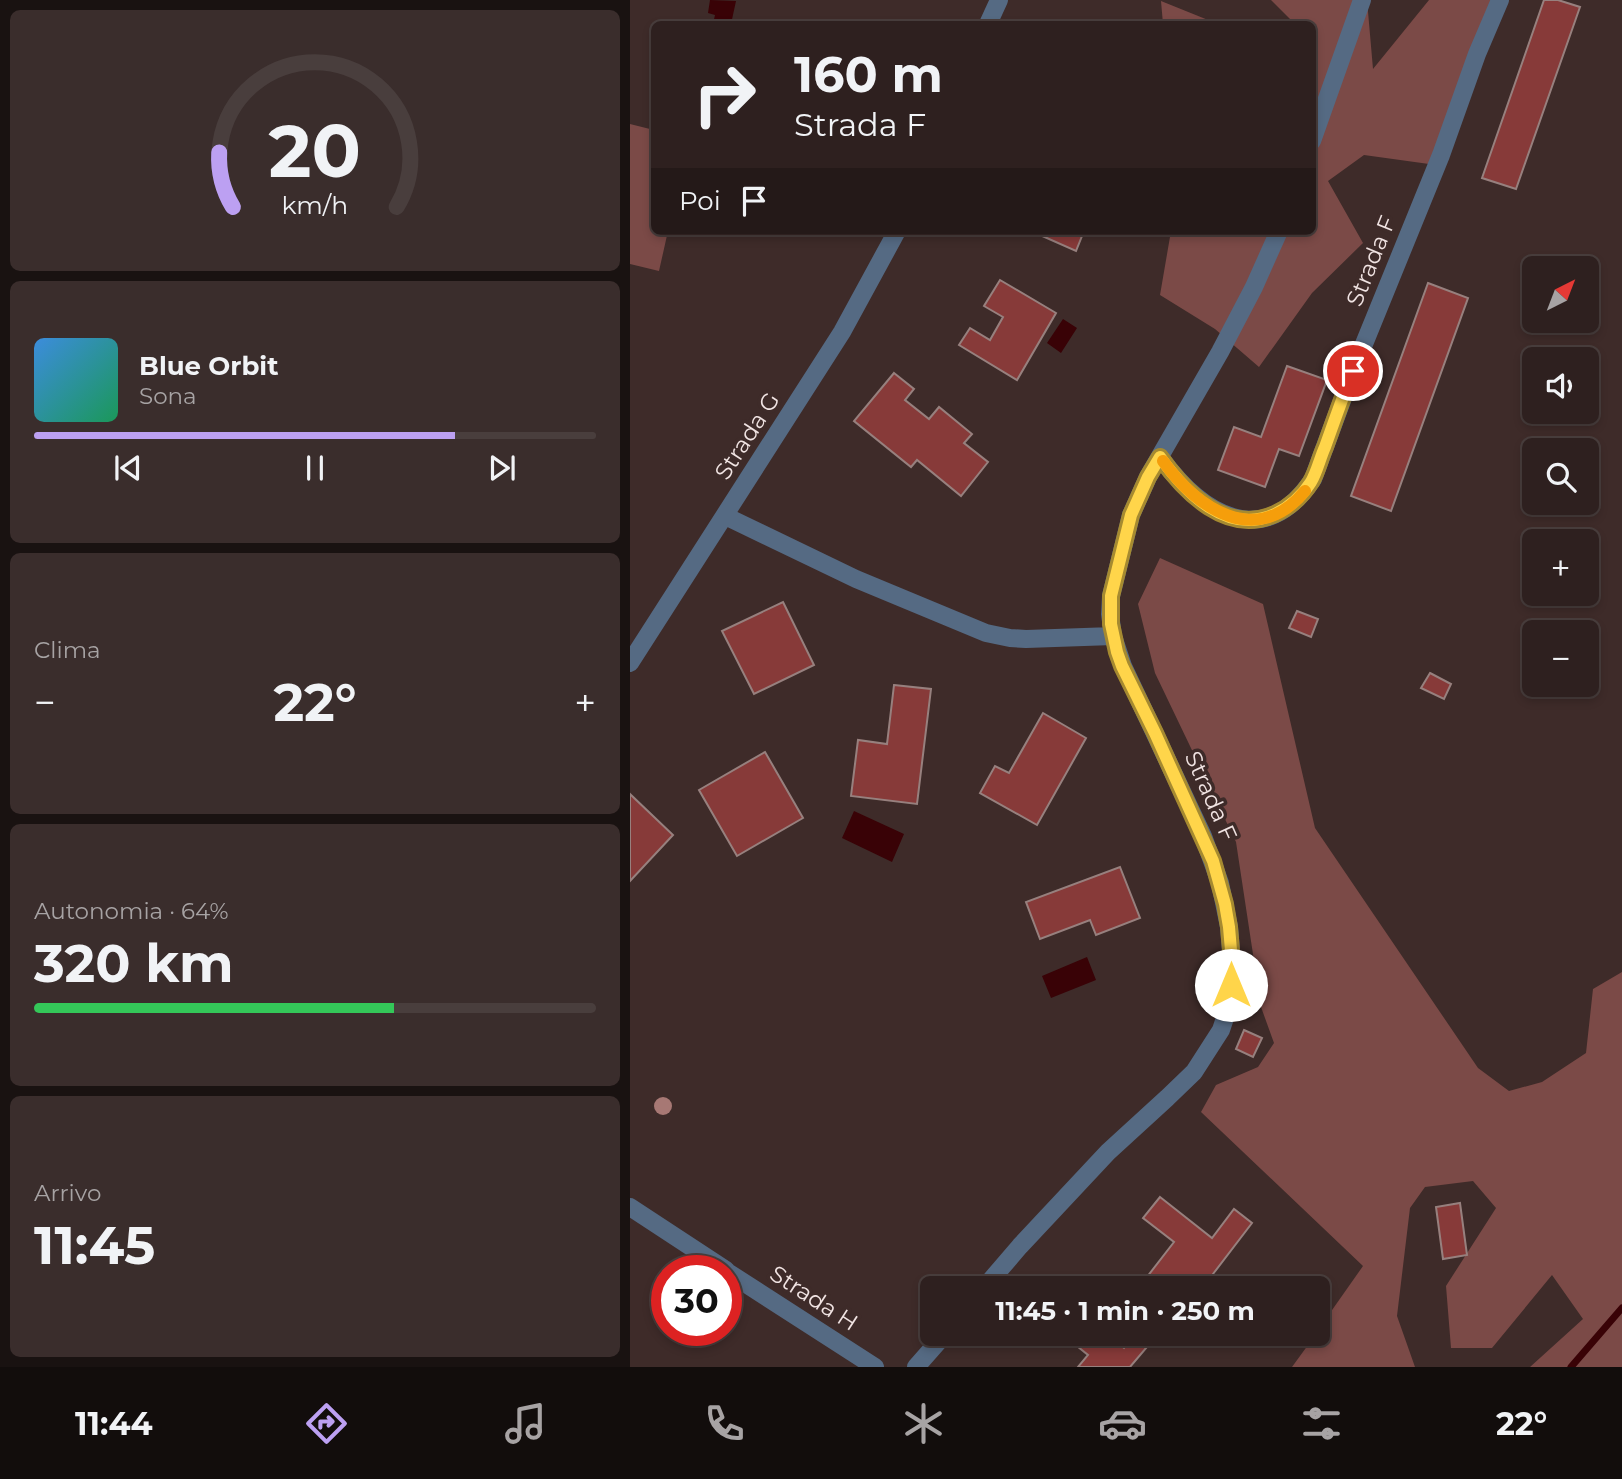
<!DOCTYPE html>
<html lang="it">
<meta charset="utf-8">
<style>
:root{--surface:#2e201f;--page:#3a2d2c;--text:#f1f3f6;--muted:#a7a3a4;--line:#493e3d;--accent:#bca0f2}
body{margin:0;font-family:Montserrat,sans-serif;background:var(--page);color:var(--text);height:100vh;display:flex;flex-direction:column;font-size:26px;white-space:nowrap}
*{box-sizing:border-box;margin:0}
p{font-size:23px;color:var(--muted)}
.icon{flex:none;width:38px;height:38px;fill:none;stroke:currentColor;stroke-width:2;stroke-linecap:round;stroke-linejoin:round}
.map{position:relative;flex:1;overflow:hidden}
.panel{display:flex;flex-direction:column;gap:10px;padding:10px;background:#191211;width:630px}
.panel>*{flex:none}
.guide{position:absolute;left:21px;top:21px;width:665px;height:214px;border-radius:10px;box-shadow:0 4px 10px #0003,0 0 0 2px var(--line);background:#2e201f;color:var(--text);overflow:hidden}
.needle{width:46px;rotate:42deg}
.buttons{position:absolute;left:892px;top:256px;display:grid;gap:14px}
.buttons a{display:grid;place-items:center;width:77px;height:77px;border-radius:10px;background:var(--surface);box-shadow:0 4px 10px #0003,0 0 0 2px var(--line);font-size:35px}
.speed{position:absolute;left:21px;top:1255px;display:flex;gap:14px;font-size:35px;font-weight:700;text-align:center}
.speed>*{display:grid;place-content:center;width:91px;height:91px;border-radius:50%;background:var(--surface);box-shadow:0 4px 10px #0003,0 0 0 2px var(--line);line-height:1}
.speed .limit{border:10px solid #d22;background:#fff;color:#111}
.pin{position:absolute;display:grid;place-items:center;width:60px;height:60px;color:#fff;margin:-30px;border:4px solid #fff;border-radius:50%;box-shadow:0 2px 7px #0007}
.me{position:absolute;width:77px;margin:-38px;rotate:0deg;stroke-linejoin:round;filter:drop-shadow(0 0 5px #0008)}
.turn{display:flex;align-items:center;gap:24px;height:147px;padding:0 28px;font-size:32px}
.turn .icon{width:91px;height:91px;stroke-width:2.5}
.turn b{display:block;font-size:49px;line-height:60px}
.then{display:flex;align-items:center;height:66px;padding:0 28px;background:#0003;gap:14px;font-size:26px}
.big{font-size:52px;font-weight:700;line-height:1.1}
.panel .widget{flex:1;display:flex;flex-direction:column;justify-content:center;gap:10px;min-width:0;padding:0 24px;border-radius:10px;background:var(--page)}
.panel .dial{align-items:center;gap:0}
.dial svg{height:182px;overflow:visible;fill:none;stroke:var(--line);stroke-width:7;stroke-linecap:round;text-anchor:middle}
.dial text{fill:var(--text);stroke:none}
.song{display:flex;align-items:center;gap:21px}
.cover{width:84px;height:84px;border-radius:10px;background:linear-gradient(135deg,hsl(210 70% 55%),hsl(150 70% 35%))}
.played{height:7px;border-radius:4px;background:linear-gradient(90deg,var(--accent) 75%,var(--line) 75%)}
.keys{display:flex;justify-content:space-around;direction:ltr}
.heat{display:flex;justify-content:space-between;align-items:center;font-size:38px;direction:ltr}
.charge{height:10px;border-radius:5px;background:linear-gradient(90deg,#34c759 64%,var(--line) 0)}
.trip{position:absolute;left:290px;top:1276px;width:410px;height:70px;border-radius:10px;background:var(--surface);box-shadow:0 4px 10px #0003,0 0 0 2px var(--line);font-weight:700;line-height:70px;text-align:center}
.tab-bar{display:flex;height:112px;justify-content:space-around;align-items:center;background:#120d0c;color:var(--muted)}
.tab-bar .icon{width:49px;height:49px}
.tab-bar .selected{color:var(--accent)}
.tab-bar b{font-size:32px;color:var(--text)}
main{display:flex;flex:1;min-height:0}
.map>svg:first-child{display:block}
.green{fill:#7b4a47}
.water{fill:#390206}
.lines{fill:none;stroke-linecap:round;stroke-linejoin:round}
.stream{stroke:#390206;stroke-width:7}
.building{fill:#873a39;stroke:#97807e;stroke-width:2}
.minor{stroke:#556a83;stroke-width:18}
.tree{fill:#a77874}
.route-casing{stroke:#a68a30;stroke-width:18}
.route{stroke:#ffd54a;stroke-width:12}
.slow{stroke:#f59e0b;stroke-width:12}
.labels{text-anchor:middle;stroke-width:7;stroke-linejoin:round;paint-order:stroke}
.street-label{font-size:23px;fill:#f1e4e3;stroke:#3e2b29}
</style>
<main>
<section class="panel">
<div class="widget dial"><svg viewBox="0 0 100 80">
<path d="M14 69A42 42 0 1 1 86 69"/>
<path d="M14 69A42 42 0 0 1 8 45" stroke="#bca0f2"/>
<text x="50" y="56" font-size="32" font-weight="700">20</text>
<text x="50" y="72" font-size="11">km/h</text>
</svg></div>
<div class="widget">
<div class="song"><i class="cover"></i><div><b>Blue Orbit</b><p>Sona</p></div></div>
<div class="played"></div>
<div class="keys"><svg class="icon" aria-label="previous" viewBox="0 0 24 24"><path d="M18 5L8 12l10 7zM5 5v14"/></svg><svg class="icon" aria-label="pause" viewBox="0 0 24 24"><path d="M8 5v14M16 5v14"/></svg><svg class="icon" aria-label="next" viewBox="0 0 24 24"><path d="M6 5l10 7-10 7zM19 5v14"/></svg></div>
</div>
<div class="widget"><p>Clima</p>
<div class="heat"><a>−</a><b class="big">22°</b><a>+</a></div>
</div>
<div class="widget"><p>Autonomia · 64%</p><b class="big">320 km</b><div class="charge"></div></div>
<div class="widget"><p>Arrivo</p><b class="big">11:45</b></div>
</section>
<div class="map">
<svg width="992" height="1367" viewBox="0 0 992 1367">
<rect width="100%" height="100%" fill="#3e2b29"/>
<path class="green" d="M641,0H737L743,69L799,0H870L799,164L734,155L698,181L733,243L682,293L629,367L585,329L530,295L541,231H682V24H662L664,23Z
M531,1L588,24H533Z
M0,124L24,130V231H38L29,271L0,264Z
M530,558L633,604L685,828L848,1068L879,1091L912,1082L956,1053L963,989L992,972V1367H900L953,1319L922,1275L862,1348H821L816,1286L866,1208L843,1181L795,1187L780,1208L767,1316L785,1367H662L686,1334H688V1330L733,1266L571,1112L586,1085L628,1067L644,1043L631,1007L606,842L525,673L508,604Z"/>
<path class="water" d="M80,0L106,1L101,24H83L85,15L78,13Z
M433,319L447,328L431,353L417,343Z
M224,811L274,834L262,862L212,838Z
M457,957L466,980L421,998L412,976Z"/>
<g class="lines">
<path class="stream" d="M941,1367L992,1308"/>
</g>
<path class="building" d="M914,0H928L950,7L886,189L852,178Z
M401,231H454L446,251Z
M370,280L426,313L387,380L329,345L340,328L360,340L373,317L354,306Z
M798,283L838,298L761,511L721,496Z
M657,366L697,380L669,456L649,449L635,487L588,470L604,427L631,437Z
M264,373L284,389L275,400L299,419L309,407L342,434L334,443L358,462L331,496L287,460L281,467L224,421Z
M153,602L184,665L124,694L92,631Z
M667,611L688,619L681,637L659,628Z
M800,673L821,684L814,699L791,688Z
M264,685L301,689L287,804L221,796L228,740L257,744Z
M413,713L456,738L407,825L350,793L365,766L379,773Z
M135,752L173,818L107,856L69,790Z
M0,794L43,835L0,881Z
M490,867L510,918L466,935L460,920L410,939L396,902Z
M614,1030L632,1038L623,1057L606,1049Z
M530,1197L582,1238L604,1209L622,1223L583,1274L601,1288H565L554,1280L548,1288H513L510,1286L544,1242L513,1218Z
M830,1203L837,1255L813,1259L806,1207Z
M432,1334H476L494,1348L506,1334H528L500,1367H448L458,1355Z"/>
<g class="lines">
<path class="minor" d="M358,24L369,0
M682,141L732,0
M530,457C571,513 633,554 683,479L723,371L811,155L847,54L870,0
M95,516L226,579L356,633L380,638L396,639L483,636
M0,663L212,332L267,231
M0,1207L96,1270
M96,1271L245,1367
M354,1288L390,1246L478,1152L537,1098L564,1072L591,1030L600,1003L602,962L599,927L590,883L573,836L493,666L483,636L480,614L481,596L501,515L518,477L590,352L624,287L649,231
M286,1367L315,1334"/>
</g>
<circle class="tree" cx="33" cy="1106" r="9"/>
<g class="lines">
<g class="route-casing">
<path id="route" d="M601,985L602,962L599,927L595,904L583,861L525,733L492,666L487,652L481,624V596L501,515L518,477L530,457C555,492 597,536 645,514C660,507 672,496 681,482C687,472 690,458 695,447C704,422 713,396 723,371"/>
</g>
<use href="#route" class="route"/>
<path class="slow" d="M533,461C567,509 627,549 675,491"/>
</g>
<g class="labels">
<g class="street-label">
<text transform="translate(741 261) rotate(-68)" y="8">Strada F</text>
<text transform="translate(117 436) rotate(-57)" y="8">Strada G</text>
<text transform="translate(581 796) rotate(66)" y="8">Strada F</text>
<text transform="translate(184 1298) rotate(33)" y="8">Strada H</text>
</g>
</g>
</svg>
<div class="buttons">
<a><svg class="needle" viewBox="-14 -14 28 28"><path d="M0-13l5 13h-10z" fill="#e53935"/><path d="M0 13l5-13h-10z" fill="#a7a3a4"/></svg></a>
<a><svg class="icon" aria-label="sound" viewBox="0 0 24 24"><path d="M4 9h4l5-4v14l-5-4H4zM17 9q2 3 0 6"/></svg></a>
<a><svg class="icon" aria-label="search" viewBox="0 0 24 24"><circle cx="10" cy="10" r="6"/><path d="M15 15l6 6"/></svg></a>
<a>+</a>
<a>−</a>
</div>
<div class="speed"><div class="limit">30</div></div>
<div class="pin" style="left:723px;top:371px;background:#d93025"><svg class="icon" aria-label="arrive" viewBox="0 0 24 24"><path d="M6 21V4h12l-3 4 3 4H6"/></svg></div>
<svg class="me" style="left:601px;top:985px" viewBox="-20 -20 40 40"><circle r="19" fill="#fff"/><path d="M0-13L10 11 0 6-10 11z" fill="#ffd54a"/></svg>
<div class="trip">11:45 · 1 min · 250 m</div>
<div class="guide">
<div class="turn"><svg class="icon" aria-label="right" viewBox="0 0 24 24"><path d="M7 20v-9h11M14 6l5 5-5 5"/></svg><div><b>160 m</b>Strada F</div></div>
<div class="then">Poi<svg class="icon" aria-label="arrive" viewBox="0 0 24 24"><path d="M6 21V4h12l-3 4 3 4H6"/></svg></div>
</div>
</div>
</main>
<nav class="tab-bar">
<b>11:44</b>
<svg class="icon selected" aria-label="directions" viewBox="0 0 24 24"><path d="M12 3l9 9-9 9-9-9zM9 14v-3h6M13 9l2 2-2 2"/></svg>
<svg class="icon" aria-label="music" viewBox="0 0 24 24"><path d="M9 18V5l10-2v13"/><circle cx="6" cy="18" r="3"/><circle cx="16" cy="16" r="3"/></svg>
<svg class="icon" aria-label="phone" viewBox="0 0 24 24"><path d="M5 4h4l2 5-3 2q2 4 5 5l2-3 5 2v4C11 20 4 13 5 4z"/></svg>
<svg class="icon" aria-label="climate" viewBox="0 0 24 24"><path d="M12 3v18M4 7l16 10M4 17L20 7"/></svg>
<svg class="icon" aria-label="car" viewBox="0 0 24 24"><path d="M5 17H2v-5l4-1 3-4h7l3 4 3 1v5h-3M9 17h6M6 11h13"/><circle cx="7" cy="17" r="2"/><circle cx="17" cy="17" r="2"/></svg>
<svg class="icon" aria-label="filters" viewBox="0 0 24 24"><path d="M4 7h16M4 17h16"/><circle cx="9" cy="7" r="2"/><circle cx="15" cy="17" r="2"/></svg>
<b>22°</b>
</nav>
